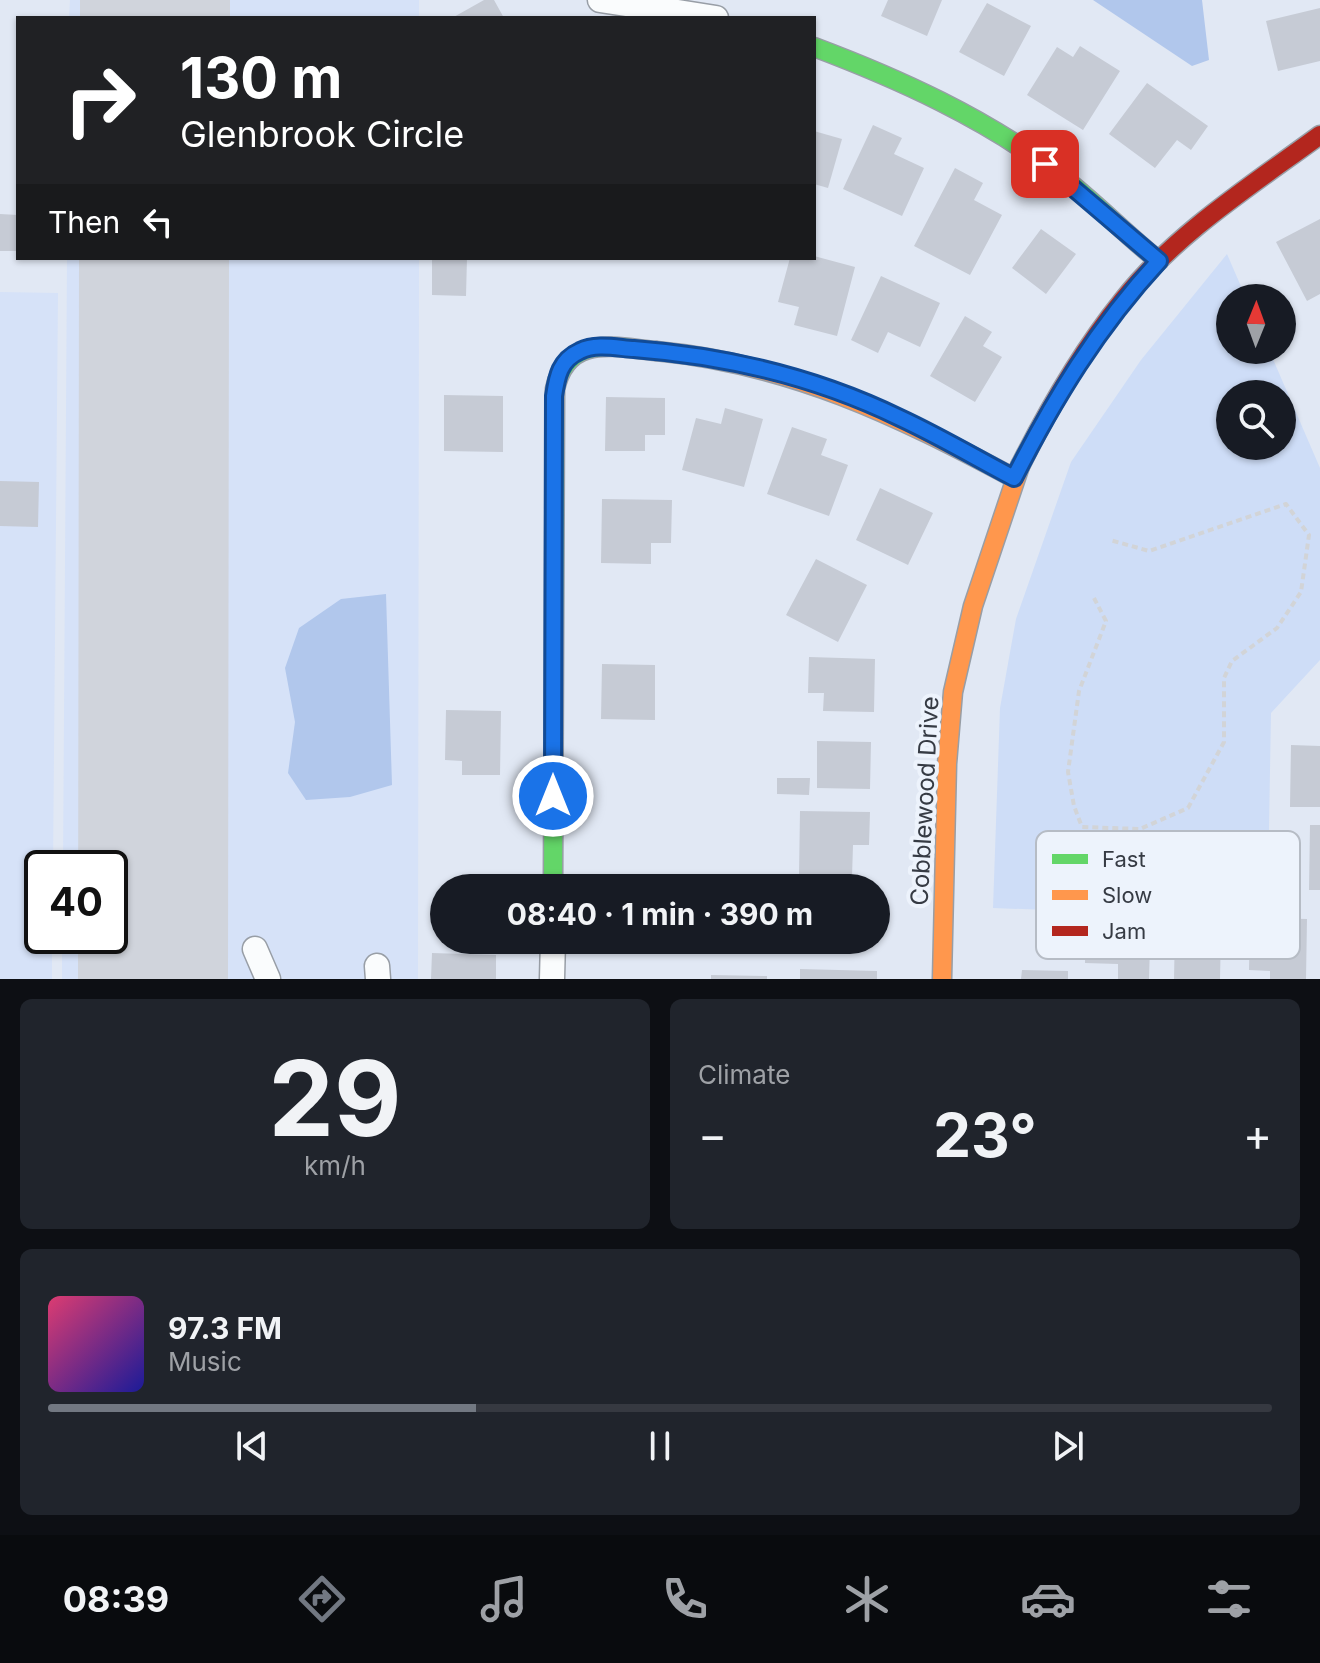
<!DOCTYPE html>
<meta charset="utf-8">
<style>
:root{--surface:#171b24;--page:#20242c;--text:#f1f3f6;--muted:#9ea1a6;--line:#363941;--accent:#727882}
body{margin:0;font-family:Inter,sans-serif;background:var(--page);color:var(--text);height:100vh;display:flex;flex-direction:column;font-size:30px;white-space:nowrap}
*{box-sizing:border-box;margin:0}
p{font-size:26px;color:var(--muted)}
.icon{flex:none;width:44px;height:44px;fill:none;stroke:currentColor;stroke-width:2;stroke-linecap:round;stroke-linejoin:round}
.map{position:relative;height:979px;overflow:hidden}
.panel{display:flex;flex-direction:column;gap:20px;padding:20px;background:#0d0f14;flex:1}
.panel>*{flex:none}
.top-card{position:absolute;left:16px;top:16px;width:800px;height:244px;border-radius:0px;box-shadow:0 2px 6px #0004;background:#202124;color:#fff;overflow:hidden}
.needle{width:52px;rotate:1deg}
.controls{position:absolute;left:1216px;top:284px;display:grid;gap:16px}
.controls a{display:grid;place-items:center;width:80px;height:80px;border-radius:50%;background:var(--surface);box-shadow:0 2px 6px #0004;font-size:40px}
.speed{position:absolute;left:24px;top:850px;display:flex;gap:16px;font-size:40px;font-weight:700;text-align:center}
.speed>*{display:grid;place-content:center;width:104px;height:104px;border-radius:50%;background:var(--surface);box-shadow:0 2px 6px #0004;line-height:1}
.speed .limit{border:4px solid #111;border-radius:12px;background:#fff;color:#111}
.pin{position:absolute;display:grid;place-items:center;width:68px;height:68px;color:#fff;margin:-34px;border-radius:16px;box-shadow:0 4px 12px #0006}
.me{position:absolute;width:88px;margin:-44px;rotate:0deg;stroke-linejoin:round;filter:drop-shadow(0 0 6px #0008)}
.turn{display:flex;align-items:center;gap:28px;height:168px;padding:0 32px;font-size:36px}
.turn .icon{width:104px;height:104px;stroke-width:2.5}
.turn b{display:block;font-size:56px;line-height:68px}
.then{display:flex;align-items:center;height:76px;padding:0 32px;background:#0003;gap:16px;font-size:30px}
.big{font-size:60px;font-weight:700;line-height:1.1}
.panel .tile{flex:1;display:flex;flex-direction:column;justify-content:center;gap:12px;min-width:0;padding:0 28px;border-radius:12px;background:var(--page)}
.panel .dial{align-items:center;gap:0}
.dial b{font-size:104px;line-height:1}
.song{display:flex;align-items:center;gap:24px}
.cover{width:96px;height:96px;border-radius:12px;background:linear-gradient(135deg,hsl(340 70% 55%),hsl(240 70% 35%))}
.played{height:8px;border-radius:4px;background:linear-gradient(90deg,var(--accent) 35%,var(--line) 35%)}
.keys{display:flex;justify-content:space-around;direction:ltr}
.heat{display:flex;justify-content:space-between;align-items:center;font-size:44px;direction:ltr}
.panel .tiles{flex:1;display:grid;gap:20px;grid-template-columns:1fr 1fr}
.tile:last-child{grid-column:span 2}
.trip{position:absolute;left:430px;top:874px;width:460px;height:80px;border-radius:40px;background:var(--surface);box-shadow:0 2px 6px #0004;font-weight:700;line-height:80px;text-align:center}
.menu{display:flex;height:128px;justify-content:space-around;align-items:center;background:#090b0e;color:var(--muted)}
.menu .icon{width:56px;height:56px}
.menu .selected{color:var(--accent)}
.menu b{font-size:36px;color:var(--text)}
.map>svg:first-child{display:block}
.built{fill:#d6e2f8}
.green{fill:#ceddf7;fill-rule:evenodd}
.water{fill:#b1c7ec}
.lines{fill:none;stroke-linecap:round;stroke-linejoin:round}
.runway{stroke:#d0d4dc;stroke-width:150}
.building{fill:#c6cbd5}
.street-casing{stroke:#989ea6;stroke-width:27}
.fast-casing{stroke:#989ea6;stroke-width:21}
.slow-casing{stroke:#989ea6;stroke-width:21}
.jam-casing{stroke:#989ea6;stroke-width:21}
.path{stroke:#d2d4d7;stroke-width:4;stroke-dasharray:6 4;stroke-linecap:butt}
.street{stroke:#fafcfd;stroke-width:24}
.fast{stroke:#63d668;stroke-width:18}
.slow{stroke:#ff974d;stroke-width:18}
.jam{stroke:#b3261e;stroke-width:18}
.route-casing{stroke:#114b97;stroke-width:20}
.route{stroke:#1a73e8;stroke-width:14}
.labels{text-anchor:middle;stroke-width:8;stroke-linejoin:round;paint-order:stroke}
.street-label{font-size:24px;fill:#363b44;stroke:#edf3fc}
.key{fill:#edf3fc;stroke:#b6bcc5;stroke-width:2}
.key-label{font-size:22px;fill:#363b44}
</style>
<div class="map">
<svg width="1320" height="979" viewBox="0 0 1320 979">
<rect width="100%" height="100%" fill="#e1e8f4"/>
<path class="built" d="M70,0H419V18H69Z
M67,258H419L418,979H62V936H110V868H63Z
M0,292L58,293L53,868H42V936H52V979H0Z"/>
<path class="green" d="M1227,254L1246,298H1230V350H1269L1320,468V660L1271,713L1268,885L1076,877L1074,911L993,908L1000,708L1016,619L1071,462L1141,360ZM1282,394V446H1230V394Z"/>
<path class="water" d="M1093,0H1202L1209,60L1192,66Z
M386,594L392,785L350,797L306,800L288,773L295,722L285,668L299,628L341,599Z"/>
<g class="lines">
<path class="runway" d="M155,18V0
M153,979L154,258"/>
</g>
<path class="building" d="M484,0H494L504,18H452Z
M888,0H942L927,36L881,16Z
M987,3L1031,26L1004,76L959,52Z
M1320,8V61L1278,71L1266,21Z
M1080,46L1120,71L1083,130L1027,95L1057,47L1073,57Z
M1147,83L1208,126L1191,150L1177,140L1155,168L1109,134Z
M873,125L902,138L894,154L924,168L902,216L843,189Z
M814,131L842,139L828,188L814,184Z
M955,168L983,183L974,200L1002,215L970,275L914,246Z
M0,214L18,215V251H0Z
M1320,219V294L1307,301L1276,242Z
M1041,229L1076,254L1046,294L1012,268Z
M814,256L855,267L837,336L794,325L799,307L778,302L790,258Z
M432,258H467L466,296L432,295Z
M881,276L940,303L920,347L888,332L878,353L851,340Z
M965,316L992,332L983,346L1002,357L975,402L930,376Z
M444,395L503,396V452L444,451Z
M606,397L665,398V435H645V451H605Z
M725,408L763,419L744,487L682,470L696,418L721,424Z
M792,427L827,439L821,455L848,465L829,516L767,494Z
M0,481L39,482L38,527L0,526Z
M880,488L933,513L908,565L856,540Z
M602,499L672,500L671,543H651V564L601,563Z
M816,559L867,585L838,642L786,615Z
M809,657L875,659L874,712L823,711L824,693H808Z
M602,664L655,665V720L601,719Z
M446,710L501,711L500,775H462V761L445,760Z
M817,741L871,742L870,789L817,788Z
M1291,745L1320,746V807H1290Z
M777,778H810L809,795L777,794Z
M800,811L870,812L869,845H853L852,877L799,876Z
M1310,825H1320V890H1309Z
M1086,910L1151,911L1149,979H1118V964L1085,963Z
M1250,918L1307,919L1306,979H1270V971L1249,970Z
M1175,930L1221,931L1220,979H1174Z
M815,940H866V948H815Z
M432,953L496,955V979H431Z
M800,969L877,971V979H800Z
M1022,970L1068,971V979H1021Z
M711,975L767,976V979H711Z"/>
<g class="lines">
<g class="street-casing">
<path id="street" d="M600,0L716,18
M255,949L268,979
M377,966L378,979
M552,979L553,940"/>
</g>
<g class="fast-casing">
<path id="fast" d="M814,47C899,79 985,118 1057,173C1093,200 1124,233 1159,261
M553,888L555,389C567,334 613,347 656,351"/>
</g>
<g class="slow-casing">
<path id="slow" d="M656,351C791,364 896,415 1014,478
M942,979L947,764L953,692L973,606L1020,466"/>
</g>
<g class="jam-casing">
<path id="jam" d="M1020,466C1049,408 1082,351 1123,300C1176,233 1252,185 1320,135"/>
</g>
<path class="path" d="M1094,598L1106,621L1079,691L1068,772L1074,806L1082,827L1140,829L1188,808L1224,742V678L1232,661L1277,628L1301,592L1309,535L1286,504L1149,551L1110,540"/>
<use href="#street" class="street"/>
<use href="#fast" class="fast"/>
<use href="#slow" class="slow"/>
<use href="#jam" class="jam"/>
</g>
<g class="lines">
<g class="route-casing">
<path id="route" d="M553,796L554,396C557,376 560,360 580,351C596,343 617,348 634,349C725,356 818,378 900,418C939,436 976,458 1014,478C1054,399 1098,327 1159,261L1045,164"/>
</g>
<use href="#route" class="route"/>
</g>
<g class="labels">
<g class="street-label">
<text transform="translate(925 801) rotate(-87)" y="8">Cobblewood Drive</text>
</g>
</g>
<rect x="1036" y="831" width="264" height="128" rx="12" class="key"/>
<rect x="1052" y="854" width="36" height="10" fill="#63d668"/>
<rect x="1052" y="890" width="36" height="10" fill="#ff974d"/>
<rect x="1052" y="926" width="36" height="10" fill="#b3261e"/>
<g class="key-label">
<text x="1102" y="867">Fast</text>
<text x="1102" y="903">Slow</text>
<text x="1102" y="939">Jam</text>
</g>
</svg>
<div class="controls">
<a><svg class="needle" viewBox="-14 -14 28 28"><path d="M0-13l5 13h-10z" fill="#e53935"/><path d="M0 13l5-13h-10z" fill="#9ea1a6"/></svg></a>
<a><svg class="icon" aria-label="search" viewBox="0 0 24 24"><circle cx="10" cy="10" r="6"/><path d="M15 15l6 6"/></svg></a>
</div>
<div class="speed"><div class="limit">40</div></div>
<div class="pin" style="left:1045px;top:164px;background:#d93025"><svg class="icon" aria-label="arrive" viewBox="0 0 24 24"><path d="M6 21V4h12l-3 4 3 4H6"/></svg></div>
<svg class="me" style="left:553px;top:796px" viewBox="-20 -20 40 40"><circle r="17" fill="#1a73e8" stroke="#fff" stroke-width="3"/><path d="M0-11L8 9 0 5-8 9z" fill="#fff"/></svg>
<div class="trip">08:40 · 1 min · 390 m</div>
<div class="top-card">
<div class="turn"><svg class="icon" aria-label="right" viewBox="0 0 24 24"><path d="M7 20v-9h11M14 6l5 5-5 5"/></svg><div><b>130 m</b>Glenbrook Circle</div></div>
<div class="then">Then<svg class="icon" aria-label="left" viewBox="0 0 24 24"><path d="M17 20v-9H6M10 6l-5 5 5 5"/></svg></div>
</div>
</div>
<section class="panel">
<div class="tiles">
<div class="tile dial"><b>29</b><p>km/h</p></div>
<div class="tile"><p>Climate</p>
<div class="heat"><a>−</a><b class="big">23°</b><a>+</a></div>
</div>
<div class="tile">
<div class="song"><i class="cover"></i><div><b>97.3 FM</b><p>Music</p></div></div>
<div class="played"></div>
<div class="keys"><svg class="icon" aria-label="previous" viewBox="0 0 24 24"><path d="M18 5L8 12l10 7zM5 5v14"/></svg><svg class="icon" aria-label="pause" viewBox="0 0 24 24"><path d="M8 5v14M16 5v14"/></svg><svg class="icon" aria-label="next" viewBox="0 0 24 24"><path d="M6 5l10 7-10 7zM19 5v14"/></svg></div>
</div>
</div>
</section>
<nav class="menu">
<b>08:39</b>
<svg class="icon selected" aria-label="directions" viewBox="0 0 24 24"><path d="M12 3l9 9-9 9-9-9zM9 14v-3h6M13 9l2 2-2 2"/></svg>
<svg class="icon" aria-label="music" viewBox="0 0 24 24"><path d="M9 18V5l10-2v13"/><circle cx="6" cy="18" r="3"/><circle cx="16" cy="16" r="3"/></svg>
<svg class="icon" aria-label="phone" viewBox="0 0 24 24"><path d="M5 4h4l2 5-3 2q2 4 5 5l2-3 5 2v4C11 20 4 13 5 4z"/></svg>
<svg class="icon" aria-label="climate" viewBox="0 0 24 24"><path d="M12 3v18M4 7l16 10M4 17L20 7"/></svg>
<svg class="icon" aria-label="car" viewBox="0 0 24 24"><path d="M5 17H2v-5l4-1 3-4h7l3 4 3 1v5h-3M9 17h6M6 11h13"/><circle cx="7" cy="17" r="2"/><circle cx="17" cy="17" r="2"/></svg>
<svg class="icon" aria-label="filters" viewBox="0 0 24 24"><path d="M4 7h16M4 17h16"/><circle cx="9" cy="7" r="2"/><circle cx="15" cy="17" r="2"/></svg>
</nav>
